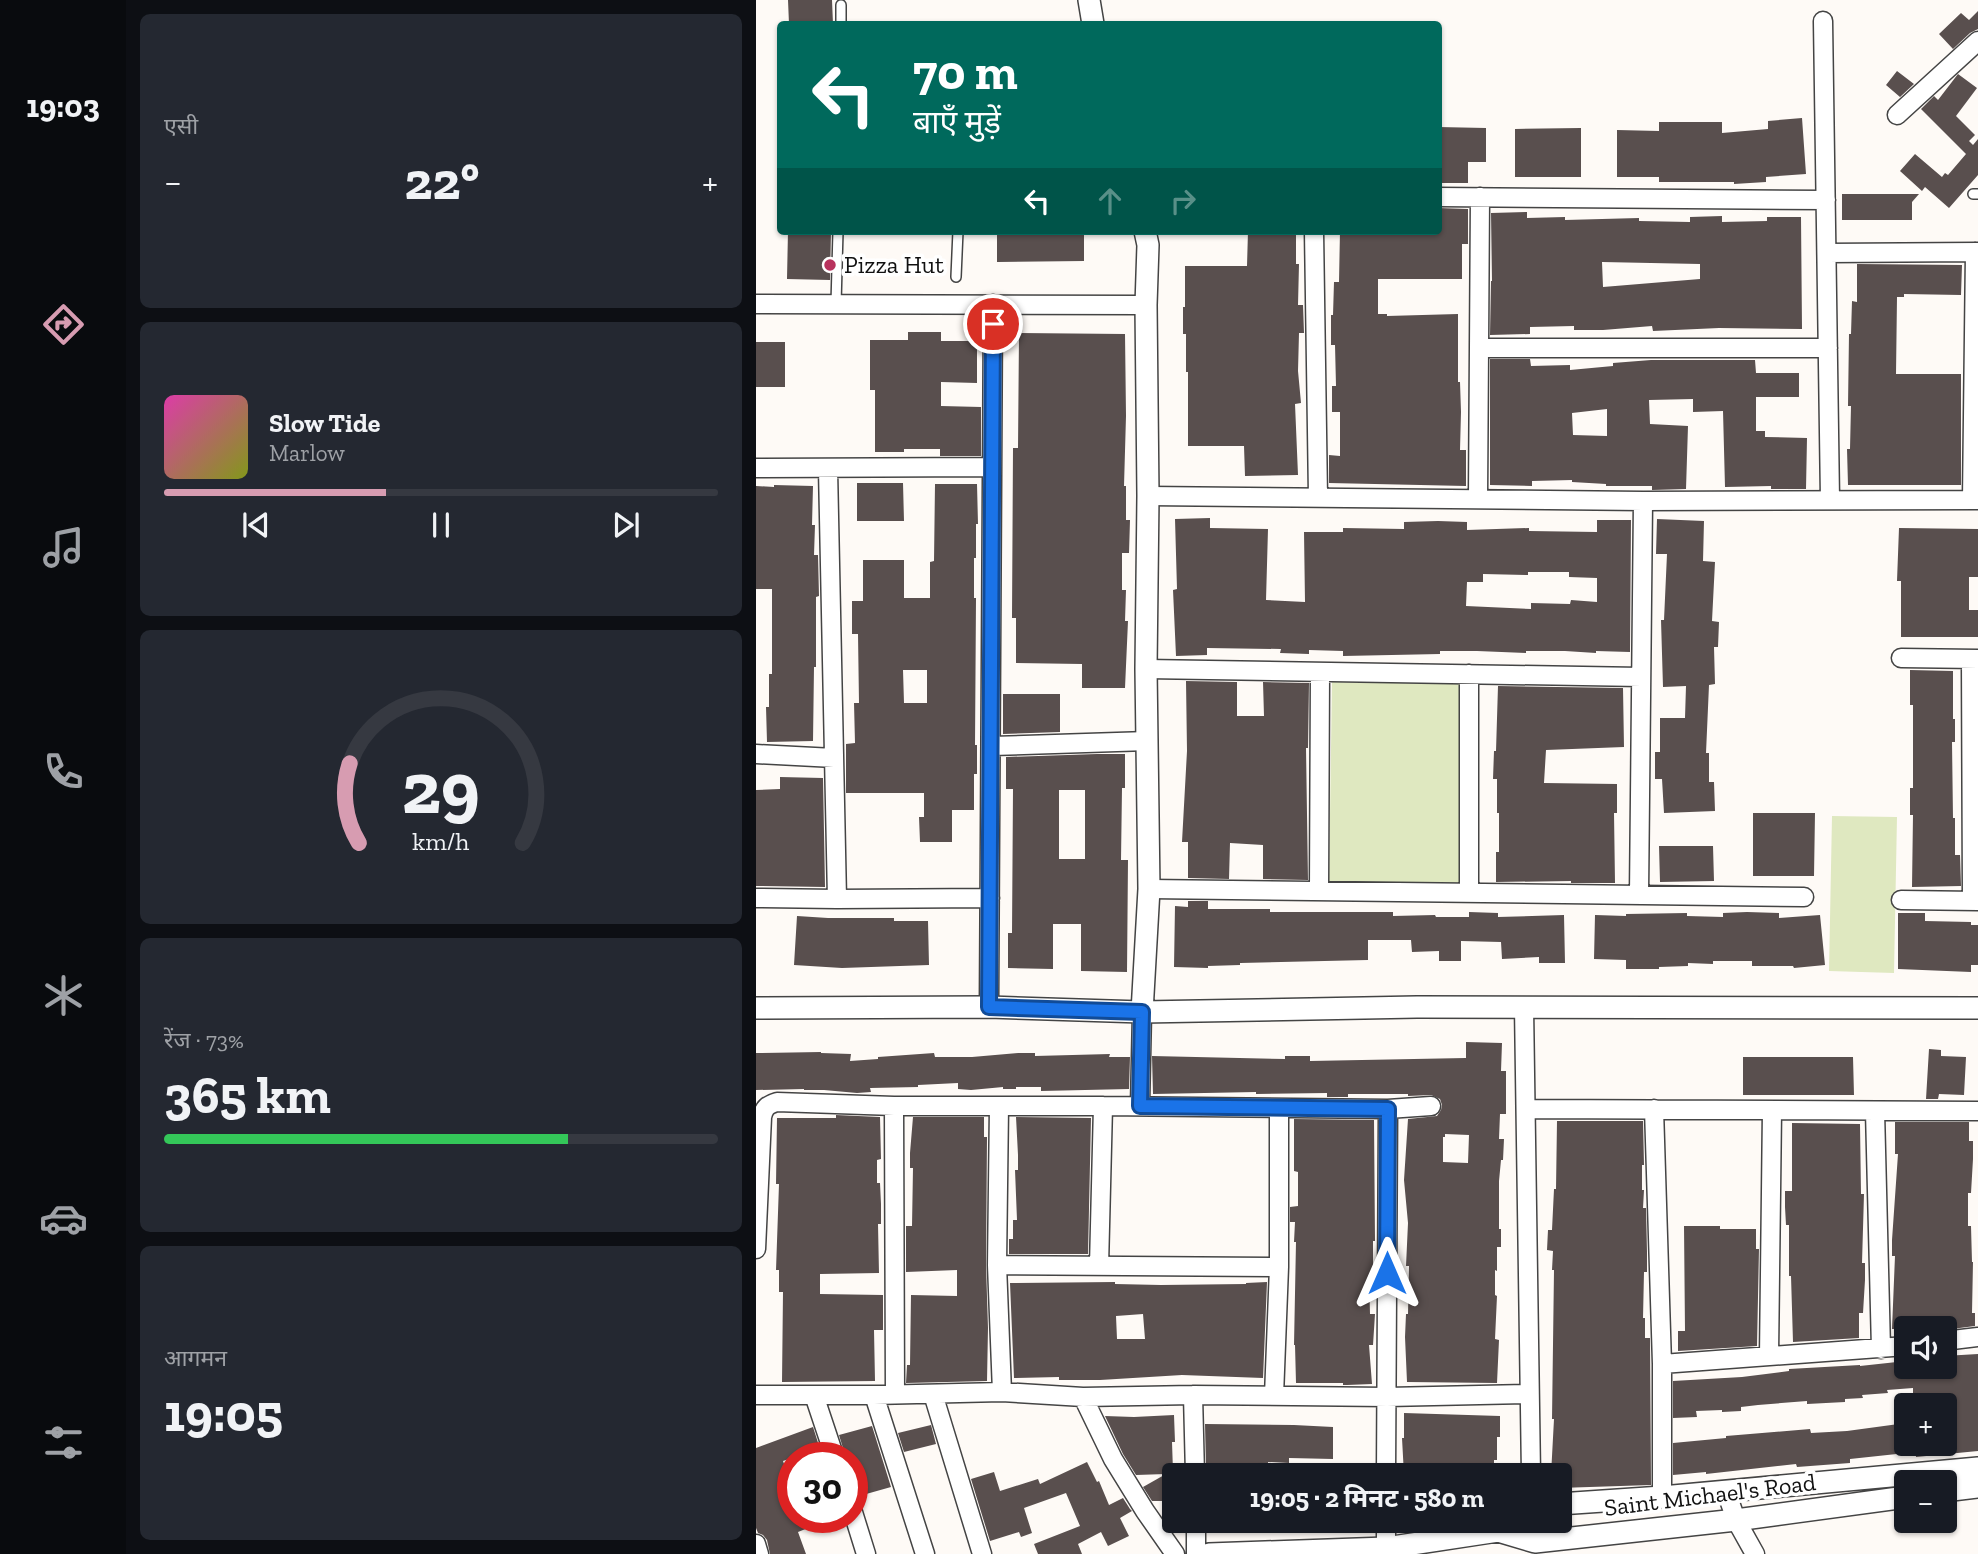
<!DOCTYPE html>
<html lang="hi">
<meta charset="utf-8">
<style>
:root{--surface:#171b24;--page:#242831;--text:#f1f3f6;--muted:#9ea1a6;--line:#363941;--accent:#d79cb1}
body{margin:0;font-family:"Zilla Slab","Noto Sans Devanagari",serif;background:var(--page);color:var(--text);height:100vh;display:flex;flex-direction:column;font-size:26px;white-space:nowrap}
*{box-sizing:border-box;margin:0}
p{font-size:23px;color:var(--muted)}
.icon{flex:none;width:38px;height:38px;fill:none;stroke:currentColor;stroke-width:2;stroke-linecap:round;stroke-linejoin:round}
.map{position:relative;flex:1;overflow:hidden}
.details{display:flex;flex-direction:column;gap:14px;padding:14px;background:#0d0f14;width:630px}
.details>*{flex:none}
.top-card{position:absolute;left:21px;top:21px;width:665px;height:214px;border-radius:7px;box-shadow:0 2px 5px #0004;background:#00695c;color:#fff;overflow:hidden}
.fabs{position:absolute;left:1138px;top:1316px;display:grid;gap:14px}
.fabs a{display:grid;place-items:center;width:63px;height:63px;border-radius:7px;background:var(--surface);box-shadow:0 2px 5px #0004;font-size:35px}
.speed{position:absolute;left:21px;top:1442px;display:flex;gap:14px;font-size:35px;font-weight:700;text-align:center}
.speed>*{display:grid;place-content:center;width:91px;height:91px;border-radius:50%;background:var(--surface);box-shadow:0 2px 5px #0004;line-height:1}
.speed .limit{border:10px solid #d22;background:#fff;color:#111}
.pin{position:absolute;display:grid;place-items:center;width:60px;height:60px;color:#fff;margin:-30px;border:4px solid #fff;border-radius:50%;box-shadow:0 2px 7px #0007}
.me{position:absolute;width:77px;margin:-38px;rotate:0deg;stroke-linejoin:round;filter:drop-shadow(0 0 5px #0008)}
.turn{display:flex;align-items:center;gap:24px;height:147px;padding:0 21px;font-size:32px}
.turn .icon{width:91px;height:91px;stroke-width:2.5}
.turn b{display:block;font-size:49px;line-height:60px}
.lanes{display:flex;align-items:center;height:66px;padding:0 21px;background:#0003;justify-content:center;gap:35px;direction:ltr}
.lanes .off{opacity:.35}
.big{font-size:52px;font-weight:700;line-height:1.1}
.details .tile{flex:1;display:flex;flex-direction:column;justify-content:center;gap:10px;min-width:0;padding:0 24px;border-radius:10px;background:var(--page)}
.details .dial{align-items:center;gap:0}
.dial svg{height:182px;overflow:visible;fill:none;stroke:var(--line);stroke-width:7;stroke-linecap:round;text-anchor:middle}
.dial text{fill:var(--text);stroke:none}
.song{display:flex;align-items:center;gap:21px}
.cover{width:84px;height:84px;border-radius:10px;background:linear-gradient(135deg,hsl(320 70% 55%),hsl(70 70% 35%))}
.played{height:7px;border-radius:4px;background:linear-gradient(90deg,var(--accent) 40%,var(--line) 40%)}
.keys{display:flex;justify-content:space-around;direction:ltr}
.heat{display:flex;justify-content:space-between;align-items:center;font-size:38px;direction:ltr}
.charge{height:10px;border-radius:5px;background:linear-gradient(90deg,#34c759 73%,var(--line) 0)}
.trip{position:absolute;left:406px;top:1463px;width:410px;height:70px;border-radius:7px;background:var(--surface);box-shadow:0 2px 5px #0004;font-weight:700;line-height:70px;text-align:center}
main{display:flex;flex:1;min-height:0}
.tab-bar{display:flex;flex-direction:column;width:126px;justify-content:space-around;align-items:center;background:#090b0e;color:var(--muted)}
.tab-bar .icon{width:49px;height:49px}
.tab-bar .on{color:var(--accent)}
.tab-bar b{font-size:32px;color:var(--text)}
.map>svg:first-child{display:block}
.green{fill:#dfe8c0}
.building{fill:#594f4e;fill-rule:evenodd}
.lines{fill:none;stroke-linecap:round;stroke-linejoin:round}
.service-casing{stroke:#444;stroke-width:12}
.minor-casing{stroke:#444;stroke-width:21}
.tertiary-casing{stroke:#444;stroke-width:24}
.service{stroke:#fff;stroke-width:9}
.minor{stroke:#fff;stroke-width:18}
.tertiary{stroke:#fff;stroke-width:21}
.route-casing{stroke:#114b97;stroke-width:18}
.route{stroke:#1a73e8;stroke-width:12}
.poi-dot{fill:#b8325d;stroke:#fff;stroke-width:2.5}
.labels{text-anchor:middle;stroke-width:7;stroke-linejoin:round;paint-order:stroke}
.poi-label{font-size:24px;fill:#111;stroke:#fff;text-anchor:start}
.street-label{font-size:24px;fill:#111;stroke:#fff}
</style>
<main>
<nav class="tab-bar">
<b>19:03</b>
<svg class="icon on" aria-label="directions" viewBox="0 0 24 24"><path d="M12 3l9 9-9 9-9-9zM9 14v-3h6M13 9l2 2-2 2"/></svg>
<svg class="icon" aria-label="music" viewBox="0 0 24 24"><path d="M9 18V5l10-2v13"/><circle cx="6" cy="18" r="3"/><circle cx="16" cy="16" r="3"/></svg>
<svg class="icon" aria-label="phone" viewBox="0 0 24 24"><path d="M5 4h4l2 5-3 2q2 4 5 5l2-3 5 2v4C11 20 4 13 5 4z"/></svg>
<svg class="icon" aria-label="climate" viewBox="0 0 24 24"><path d="M12 3v18M4 7l16 10M4 17L20 7"/></svg>
<svg class="icon" aria-label="car" viewBox="0 0 24 24"><path d="M5 17H2v-5l4-1 3-4h7l3 4 3 1v5h-3M9 17h6M6 11h13"/><circle cx="7" cy="17" r="2"/><circle cx="17" cy="17" r="2"/></svg>
<svg class="icon" aria-label="filters" viewBox="0 0 24 24"><path d="M4 7h16M4 17h16"/><circle cx="9" cy="7" r="2"/><circle cx="15" cy="17" r="2"/></svg>
</nav>
<section class="details">
<div class="tile"><p>एसी</p>
<div class="heat"><a>−</a><b class="big">22°</b><a>+</a></div>
</div>
<div class="tile">
<div class="song"><i class="cover"></i><div><b>Slow Tide</b><p>Marlow</p></div></div>
<div class="played"></div>
<div class="keys"><svg class="icon" aria-label="previous" viewBox="0 0 24 24"><path d="M18 5L8 12l10 7zM5 5v14"/></svg><svg class="icon" aria-label="pause" viewBox="0 0 24 24"><path d="M8 5v14M16 5v14"/></svg><svg class="icon" aria-label="next" viewBox="0 0 24 24"><path d="M6 5l10 7-10 7zM19 5v14"/></svg></div>
</div>
<div class="tile dial"><svg viewBox="0 0 100 80">
<path d="M14 69A42 42 0 1 1 86 69"/>
<path d="M14 69A42 42 0 0 1 10 34" stroke="#d79cb1"/>
<text x="50" y="56" font-size="32" font-weight="700">29</text>
<text x="50" y="72" font-size="11">km/h</text>
</svg></div>
<div class="tile"><p>रेंज · 73%</p><b class="big">365 km</b><div class="charge"></div></div>
<div class="tile"><p>आगमन</p><b class="big">19:05</b></div>
</section>
<div class="map">
<svg width="1222" height="1554" viewBox="0 0 1222 1554">
<rect width="100%" height="100%" fill="#fefaf6"/>
<path class="green" d="M576,682L705,684L703,884L573,882Z
M1076,816L1141,817L1138,973L1073,971Z"/>
<path class="building" d="M32,0H76L77,24H33Z
M1222,11V29L1214,33L1197,49L1183,34L1205,13L1213,20Z
M1141,71L1158,84L1144,97L1130,85Z
M1202,74L1221,88L1200,116L1219,135L1213,141L1217,145L1222,139V175L1193,208L1169,187L1166,191L1144,171L1159,154L1186,177L1189,173L1192,175L1210,154L1165,109L1178,96L1182,100Z
M1046,118L1050,174L1010,177V182L978,184V182H903V177H861V130L903,131V122H966V133L1012,129V121Z
M682,127L730,128V162H712V183H682Z
M825,128V177H759V129Z
M1086,194H1163L1156,202V220H1086Z
M682,208L712,209V244H706V279H622V314H631V316L702,314V382H704L705,412L704,450H710V486L573,483V455L584,456V412H576V386H580L579,345H575V315H577L578,282H583L584,231H682Z
M771,212V218L809,217V220L883,218V221L934,222V217L966,216V222L1011,221V217H1045L1046,329L963,328L897,331L896,326L847,330H818V326L774,327V334L734,335L735,281H736L735,213ZM846,262L944,264V279L847,287Z
M32,231H75L74,280L31,279Z
M241,231H328V261L241,262Z
M492,231H540V264H543L542,305H547L548,333H543L542,371L545,403L539,404L542,475L489,476L488,446H432V372H430V334H427V307H429V266H491Z
M1101,264L1206,265L1205,295L1148,294V297H1141L1140,374H1205V485H1092L1091,449H1094L1095,406H1092L1093,334H1095L1096,301L1101,302Z
M152,332H185V341H221V383L185,382V406L225,407V456H184V449H148V452H119V390H114V340H152Z
M263,333L369,334L370,416L368,486H370V520H374L373,553H366V590H370L369,621H372L369,688H326V664L260,663V618H256L257,448H262Z
M0,342H29V387H0Z
M734,359H774L775,366L814,365V370L857,366V363L895,360H999L1000,373H1043V397H1000V431H1009V437L1051,438L1050,489H1015V486L969,487L967,411L937,412V399L893,400L894,424L932,426L930,489L896,490V486H850V484L816,482V480L776,481V486L734,485ZM851,409V436L817,435L816,413Z
M101,483H147L148,521H101Z
M179,484H221L222,524H220V558H218V598H220L219,745H221V774H218V810H196V842H164L163,817H168V793H90V744L99,743L98,703H103L102,634H96V601H107V560H148V598H174V562L178,561ZM147,670H171V703H148Z
M18,485L57,486L56,525H59L58,555H62L63,596L60,597V667H58L57,741L11,742L10,707H13V674H16V589H0V486L18,487Z
M454,518V528L512,529L510,600L549,602L548,532H587V528L648,529V522L682,521L711,522V530L773,528V531L841,532V520H875L874,652L840,651V653L809,651H770V653L721,651H684V654L587,656V651L553,650V654L524,653L525,649L451,648V655L420,656L417,590L421,589L419,519ZM772,572H813V577L841,578V602L815,600L814,604L775,603V609L710,606L711,582H727V574L772,575Z
M901,519L948,521L947,561L959,562L956,621L963,622L962,647H958L959,684L953,685L950,753H953V782H958L959,811L908,813L906,779H899V752H904V718H929L930,686L907,687L905,620H908L911,554H900Z
M1143,528L1222,529V577H1213V610H1222V637H1145V581H1141Z
M1154,670L1197,671V719H1199V742H1196L1197,818H1199V855H1204L1205,886L1156,887L1157,815H1154V788H1157V705H1154Z
M430,681L481,682V716H508L507,682L553,683L552,748H550L552,880L507,879V845L474,843L473,879L432,878V842H426L431,751Z
M742,686L867,688L868,747L790,750L788,783L861,784V813H858L859,883H815V881L740,882V852H743V813H741V779H737L738,751H740Z
M247,694H304V732L247,734Z
M341,754H369V788H366L365,860H372L371,972L325,971V924H297V969L252,968V933H256L257,789H250V757ZM303,790H329V859H303Z
M24,777L67,778L69,887L0,886V790L24,789Z
M997,813H1059L1058,876H997Z
M903,846H957L958,881L904,882Z
M432,901H452V909H514V912H637V916L679,915L680,917H713V912L742,913V917L808,915L809,963H783V957L746,959L745,942L705,941V961H683V951L656,952L655,940H612V960L484,963V965L452,966V968L418,967L419,906L432,907Z
M991,912L1023,913V918L1064,915L1069,965L1038,968L1037,966H996V961H957V964L932,963V966L903,967V969H870V960L838,959L839,915L870,916V914L931,913V916L967,917V913Z
M1142,913H1169V921L1215,922V925H1222V965H1215V972L1142,969Z
M41,916L72,918H138V921H172L173,965L86,968L38,965Z
M710,1042L746,1043L745,1071H750V1114H744L743,1139H748L747,1160H745L743,1181V1229H745V1247H741V1271L739,1270V1295L741,1296L739,1339L743,1340L741,1383L651,1382L649,1337L650,1314H652L653,1266H650L652,1223L648,1180L652,1119L681,1116L685,1110L686,1105L684,1099L675,1095L652,1096V1094H592V1097H571V1093L500,1094V1092L397,1094L396,1056L529,1059V1056H554V1061L710,1058ZM689,1134L713,1135L712,1163L687,1162V1137H689Z
M1173,1049L1185,1050V1056L1210,1057L1208,1095L1183,1094L1182,1099H1170Z
M65,1052V1053L95,1054L94,1061L122,1059V1057L178,1053L179,1057H216L262,1053H279V1056L354,1054L353,1057H374L373,1089L285,1091V1087H260V1089H247V1087L215,1090L202,1089V1083L162,1085V1087L114,1088L115,1092L101,1093L68,1090H48V1089L0,1090V1053Z
M987,1057H1097L1098,1095H987Z
M80,1115L124,1117L125,1159L121,1160V1183H124L125,1204V1224H122L123,1273L64,1274V1294L127,1295V1330H118L119,1381L26,1382L27,1292H23V1270H20L23,1184H20L21,1118H80Z
M157,1117H228V1137H231L230,1265L232,1328L231,1381L150,1383L151,1365H154L155,1295L201,1296V1270L150,1272V1226H156L157,1168H154V1153Z
M260,1117L335,1118L332,1254H253V1239H257V1220H261L259,1170H262V1155Z
M538,1119L618,1120L619,1241H617V1276H613L614,1314H619L617,1345H613L616,1384L591,1385H587V1383H540L539,1345H538L540,1242H538L539,1222H534V1207L542,1206V1172L538,1171Z
M801,1121H887L888,1165H886V1190H888L887,1208H890L891,1252V1272H888L887,1318H889V1338H894L895,1485L803,1488V1475H795L798,1419H796L798,1270H796L797,1251L791,1250L792,1230H796L798,1189H800Z
M1139,1122H1213V1141H1217V1159L1215,1193H1212V1226H1215L1216,1262H1217L1216,1313H1219V1326L1188,1330L1136,1329L1139,1256H1136V1240L1142,1154H1139Z
M1036,1123L1104,1124L1105,1194H1108L1106,1263H1109V1280L1107,1313H1103V1338L1037,1342L1035,1276H1033V1225H1030L1029,1207V1191H1036Z
M928,1226H964V1229H1000V1249H1003L1001,1346L922,1351V1331H929Z
M359,1282V1284L405,1285L490,1284V1283L511,1282L507,1378L426,1375L344,1380H303V1377L258,1378L254,1283ZM387,1314L389,1339H361L360,1316Z
M1222,1354V1451L1160,1457L1159,1444H1188V1393L1157,1395V1388L1131,1390L1132,1393L1106,1395L1107,1398L1089,1399V1402L1051,1404V1401L1002,1405L985,1407V1411L966,1412V1410L940,1411L941,1417L917,1418V1381L986,1377L1033,1371V1369L1104,1365V1366L1150,1361V1367H1188V1356Z
M648,1413L744,1416V1437H741V1460H738V1475H648L646,1438H648Z
M418,1415L419,1442H416L418,1501H396L387,1487L410,1474L380,1475L367,1454L349,1416L378,1417Z
M1150,1423V1453L1094,1459V1463L1041,1467L1040,1464L950,1474V1472L917,1475V1443L970,1438V1436L1054,1429L1055,1433L1091,1431Z
M449,1424L538,1425L577,1427V1459L533,1458V1463L512,1462L513,1475H477V1469L450,1468Z
M175,1425L180,1444L148,1452L142,1433Z
M116,1426L135,1487L96,1498V1458H90L83,1435Z
M57,1427L64,1449L27,1461L37,1489V1517H48L52,1528L42,1532L50,1554H14L11,1540L7,1535L2,1533L0,1528V1448Z
M331,1462L341,1482L343,1481L353,1505L367,1498L374,1509L376,1511L364,1518L373,1536L352,1546L345,1532L322,1544L326,1554H282L278,1544L324,1526L310,1493L268,1508L276,1533L265,1537L263,1532L234,1541L215,1479L238,1472L244,1491L282,1479L284,1484Z"/>
<g class="lines">
<g class="service-casing">
<path id="service" d="M85,5V24
M1217,194H1222
M200,277L202,231
M80,304L82,231"/>
</g>
<g class="minor-casing">
<path id="minor" d="M1067,21L1074,500
M1141,115L1222,41
M682,197L1070,200
M558,231L562,497
M1071,253L1222,252
M0,304L390,305
M723,348H1072
M0,468L236,467
M72,469L81,899
M392,496L887,501L1222,500
M722,498L724,197
M1216,500L1219,252
M1145,658L1222,659
M1215,659L1216,901
M390,669L885,677
M236,746L392,741
M0,754L78,758
M393,889L1048,897
M563,891L564,672
M713,893V674
M883,895L887,501
M0,898L81,899L234,898
M1145,900L1222,901
M233,1007L237,304
M768,1007L775,1475
M138,1106L139,1394
M243,1106L241,1265L246,1392
M384,1106L386,1012
M770,1109L1222,1111
M898,1109L906,1364V1497
M1119,1111L1125,1349
M0,1249L6,1117C8,1108 11,1105 21,1102L138,1106H347L632,1109L675,1106
M241,1265L523,1267
M343,1266L347,1106
M1188,1341L1222,1337
M1013,1356L1016,1110
M906,1364L1150,1346
M177,1394L226,1554
M0,1395H118L246,1392L327,1397L437,1395L631,1397L772,1394
M58,1395L79,1458
M118,1395L169,1554
M437,1395L439,1475
M518,1396L523,1267V1108
M327,1397L357,1459L389,1511L419,1554
M630,1475L632,1109
M970,1491L980,1520L999,1554
M96,1509L110,1554
M440,1521V1554
M777,1521L779,1542
M0,1544L3,1554
M630,1548V1521"/>
</g>
<g class="tertiary-casing">
<path id="tertiary" d="M333,0L337,24
M0,1008L233,1007L386,1012L661,1007L1222,1008
M386,1012L393,889L390,669L392,496L390,305L392,245L389,231
M1188,1491L1222,1487
M803,1504L906,1497L1222,1468
M453,1554L630,1548L742,1531L779,1542L980,1520L1150,1497"/>
</g>
<use href="#service" class="service"/>
<use href="#minor" class="minor"/>
<use href="#tertiary" class="tertiary"/>
</g>
<g class="lines">
<g class="route-casing">
<path id="route" d="M237,324L233,1007L386,1012L384,1106L632,1109L631,1273"/>
</g>
<use href="#route" class="route"/>
</g>
<circle class="poi-dot" cx="74" cy="265" r="7"/>
<g class="labels">
<g class="poi-label">
<text x="88" y="273">Pizza Hut</text>
</g>
<g class="street-label">
<text transform="translate(954 1495) rotate(-7)" y="8">Saint Michael's Road</text>
</g>
</g>
</svg>
<div class="fabs">
<a><svg class="icon" aria-label="sound" viewBox="0 0 24 24"><path d="M4 9h4l5-4v14l-5-4H4zM17 9q2 3 0 6"/></svg></a>
<a>+</a>
<a>−</a>
</div>
<div class="speed"><div class="limit">30</div></div>
<div class="pin" style="left:237px;top:324px;background:#d93025"><svg class="icon" aria-label="arrive" viewBox="0 0 24 24"><path d="M6 21V4h12l-3 4 3 4H6"/></svg></div>
<svg class="me" style="left:631px;top:1273px" viewBox="-20 -20 40 40"><path d="M0-17L14 15 0 8-14 15z" fill="#1a73e8" stroke="#fff" stroke-width="4"/></svg>
<div class="trip">19:05 · 2 मिनट · 580 m</div>
<div class="top-card">
<div class="turn"><svg class="icon" aria-label="left" viewBox="0 0 24 24"><path d="M17 20v-9H6M10 6l-5 5 5 5"/></svg><div><b>70 m</b>बाएँ मुड़ें</div></div>
<div class="lanes"><svg class="icon" aria-label="left" viewBox="0 0 24 24"><path d="M17 20v-9H6M10 6l-5 5 5 5"/></svg><svg class="icon off" aria-label="ahead" viewBox="0 0 24 24"><path d="M12 20V5M6 11l6-6 6 6"/></svg><svg class="icon off" aria-label="right" viewBox="0 0 24 24"><path d="M7 20v-9h11M14 6l5 5-5 5"/></svg></div>
</div>
</div>
</main>
